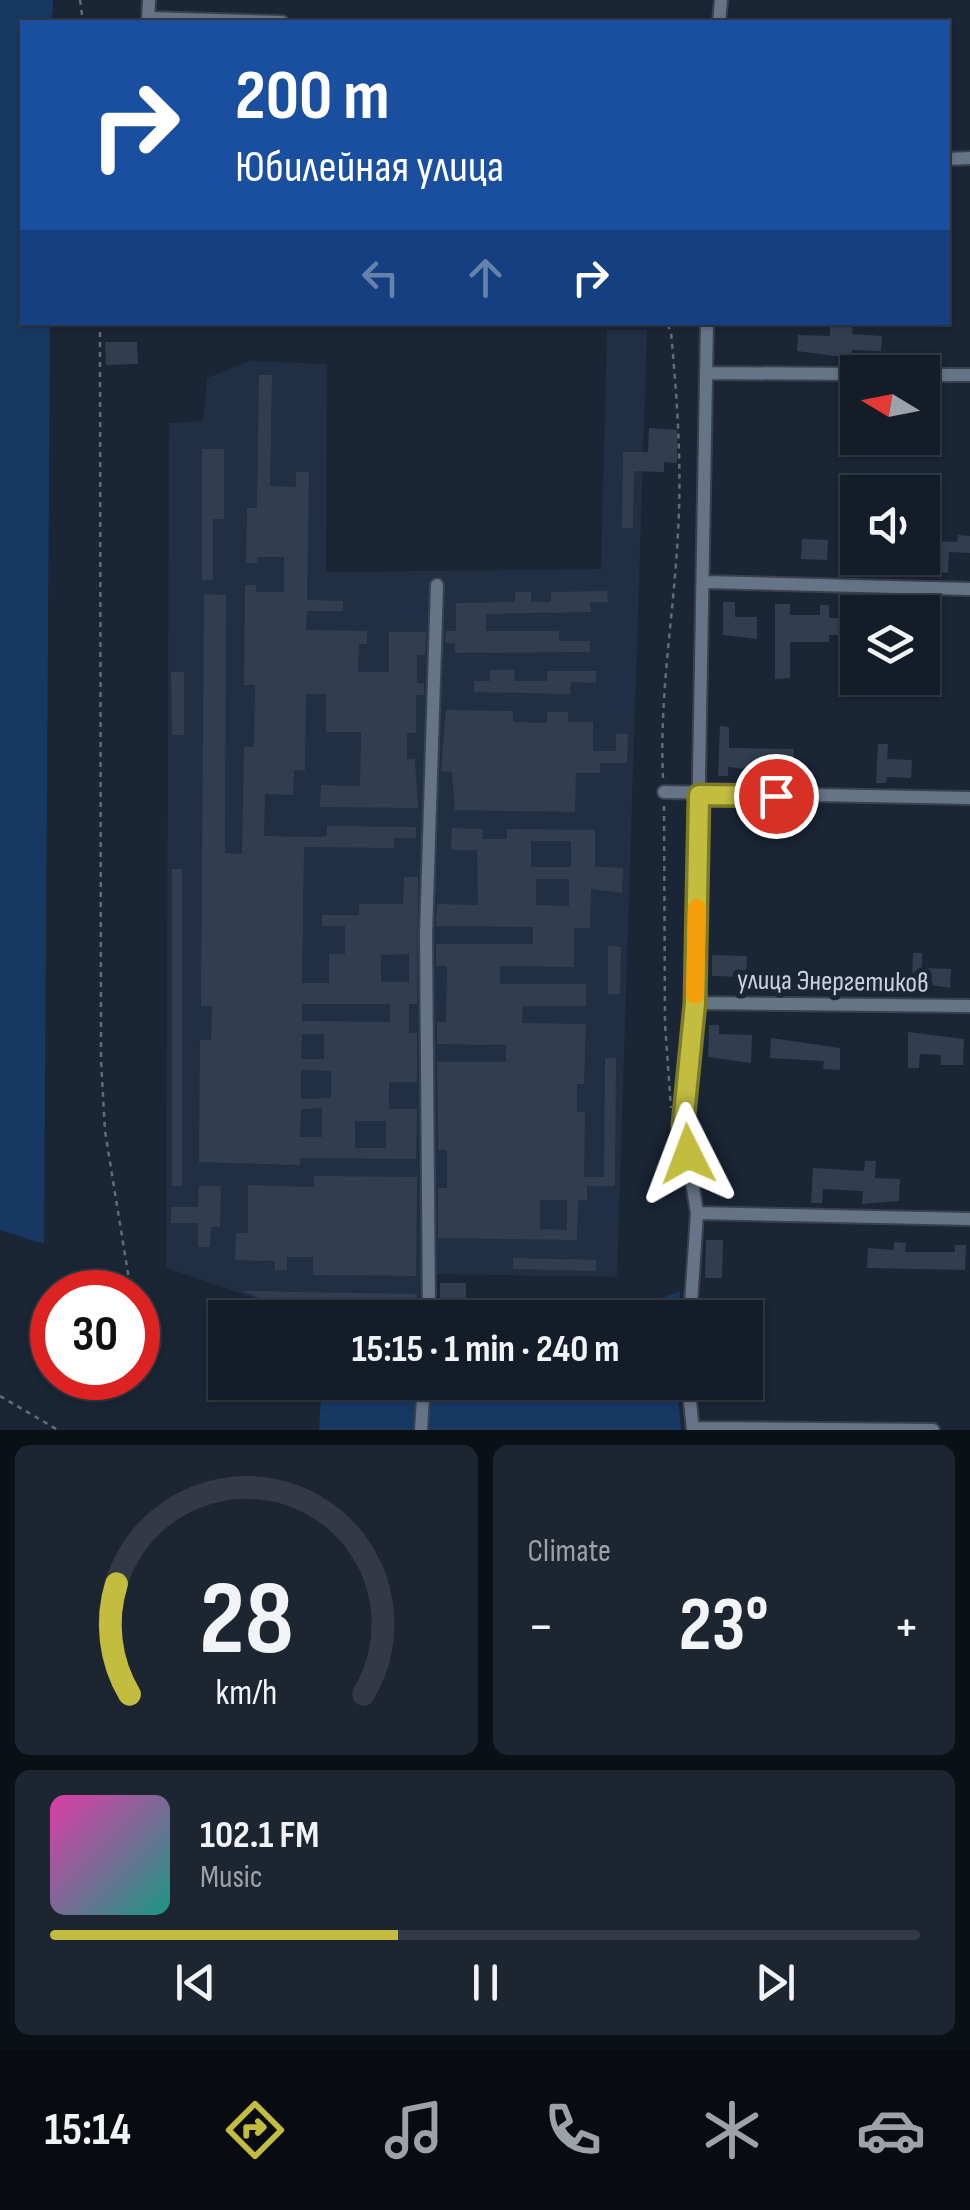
<!DOCTYPE html>
<meta charset="utf-8">
<style>
:root{--surface:#141c28;--page:#1d2530;--text:#f1f3f6;--muted:#9da1a8;--line:#333a45;--accent:#c2bd3f}
body{margin:0;font-family:"Sofia Sans Condensed",sans-serif;background:var(--page);color:var(--text);height:100vh;display:flex;flex-direction:column;font-size:38px;white-space:nowrap}
*{box-sizing:border-box;margin:0}
p{font-size:32px;color:var(--muted)}
.icon{flex:none;width:55px;height:55px;fill:none;stroke:currentColor;stroke-width:2;stroke-linecap:round;stroke-linejoin:round}
.map{position:relative;height:1430px;overflow:hidden}
.drawer{display:flex;flex-direction:column;gap:15px;padding:15px;background:#0b0f16;flex:1}
.drawer>*{flex:none}
.hud{position:absolute;left:20px;top:20px;width:930px;height:305px;border-radius:0px;box-shadow:0 2px 8px #0004,0 0 0 2px var(--line);background:#1a4fa0;color:#fff;overflow:hidden}
.needle{width:65px;rotate:280deg}
.controls{position:absolute;left:840px;top:355px;display:grid;gap:20px}
.controls a{display:grid;place-items:center;width:100px;height:100px;border-radius:0px;background:var(--surface);box-shadow:0 2px 8px #0004,0 0 0 2px var(--line);font-size:50px}
.speed{position:absolute;left:30px;top:1270px;display:flex;gap:20px;font-size:50px;font-weight:700;text-align:center}
.speed>*{display:grid;place-content:center;width:130px;height:130px;border-radius:50%;background:var(--surface);box-shadow:0 2px 8px #0004,0 0 0 2px var(--line);line-height:1}
.speed .limit{border:15px solid #d22;background:#fff;color:#111}
.pin{position:absolute;display:grid;place-items:center;width:85px;height:85px;color:#fff;margin:-42px;border:5px solid #fff;border-radius:50%;box-shadow:0 2px 10px #0007}
.me{position:absolute;width:110px;margin:-55px;rotate:357deg;stroke-linejoin:round;filter:drop-shadow(0 0 8px #0008)}
.turn{display:flex;align-items:center;gap:35px;height:210px;padding:0 50px;font-size:45px}
.turn .icon{width:130px;height:130px;stroke-width:2.5}
.turn b{display:block;font-size:70px;line-height:85px}
.lanes{display:flex;align-items:center;height:95px;padding:0 50px;background:#0003;justify-content:center;gap:50px;direction:ltr}
.lanes .off{opacity:.35}
.big{font-size:75px;font-weight:700;line-height:1.1}
.drawer .card{flex:1;display:flex;flex-direction:column;justify-content:center;gap:15px;min-width:0;padding:0 35px;border-radius:15px;background:var(--page)}
.drawer .dial{align-items:center;gap:0}
.dial svg{height:260px;overflow:visible;fill:none;stroke:var(--line);stroke-width:7;stroke-linecap:round;text-anchor:middle}
.dial text{fill:var(--text);stroke:none}
.song{display:flex;align-items:center;gap:30px}
.cover{width:120px;height:120px;border-radius:15px;background:linear-gradient(135deg,hsl(320 70% 55%),hsl(170 70% 35%))}
.played{height:10px;border-radius:5px;background:linear-gradient(90deg,var(--accent) 40%,var(--line) 40%)}
.keys{display:flex;justify-content:space-around;direction:ltr}
.heat{display:flex;justify-content:space-between;align-items:center;font-size:55px;direction:ltr}
.drawer .tiles{flex:1;display:grid;gap:15px;grid-template-columns:1fr 1fr}
.card:last-child{grid-column:span 2}
.trip{position:absolute;left:208px;top:1300px;width:555px;height:100px;border-radius:0px;background:var(--surface);box-shadow:0 2px 8px #0004,0 0 0 2px var(--line);font-weight:700;line-height:100px;text-align:center}
.tab-bar{display:flex;height:160px;justify-content:space-around;align-items:center;background:#080b10;color:var(--muted)}
.tab-bar .icon{width:70px;height:70px}
.tab-bar .selected{color:var(--accent)}
.tab-bar b{font-size:45px;color:var(--text)}
.map>svg:first-child{display:block}
.built{fill:#202f44}
.green{fill:#183864}
.building{fill:#323e50;fill-rule:evenodd}
.lines{fill:none;stroke-linecap:round;stroke-linejoin:round}
.minor-casing{stroke:#38414e;stroke-width:16}
.path{stroke:#626b79;stroke-width:2.5;stroke-dasharray:5 5;stroke-linecap:butt}
.minor{stroke:#667487;stroke-width:12}
.route-casing{stroke:#7e7b29;stroke-width:25}
.route{stroke:#c2bd3f;stroke-width:18}
.slow{stroke:#f59e0b;stroke-width:18}
.labels{text-anchor:middle;stroke-width:10;stroke-linejoin:round;paint-order:stroke}
.street-label{font-size:28px;fill:#cbd2dd;stroke:#1a2535}
</style>
<div class="map">
<svg width="970" height="1430" viewBox="0 0 970 1430">
<rect width="100%" height="100%" fill="#1a2535"/>
<path class="built" d="M607,330H647L617,1277L436,1274L435,1310L278,1306L166,1268L169,423L203,421L207,378L249,361L327,364L326,572L601,569Z"/>
<path class="green" d="M0,0H53L52,22H22V322L50,323L44,1244L0,1230Z
M680,1291L678,1317L327,1318V1311L434,1316L619,1315Z
M322,1382L677,1383L681,1430H319Z"/>
<path class="building" d="M830,322H853L852,334L882,336L881,351L852,350L851,358L797,351L798,335L830,336Z
M105,342H137L138,364L106,365Z
M259,375H272L270,486L296,487V472H309L307,600L343,601V611H307L306,630L367,631V644H359L358,672H389V632H426L425,655H417V683H424V695H416V733H407V759H415L418,808L320,807L321,785L360,786L361,732H326V694H306L305,770H294L293,795L265,794L264,836L320,837L327,836V826L416,827V838H394V848L304,847L302,983H329V954H345V926H322V915H359V904H403L404,877H418L417,1004H409V1033H417V1082H389V1109H417L416,1159L300,1158V1165L199,1162L200,1040H211L212,1006H201L204,594L226,595L225,853L242,854L244,747H254L255,685H244L245,585H256V592H284V557H258L257,563H246L247,508H257ZM409,954V982H381V955ZM302,1004H390V1022L302,1021ZM302,1034H324V1059H301ZM301,1070L331,1071V1098L301,1099ZM322,1108V1137H300L301,1109ZM355,1121H386V1148H355Z
M649,428L677,430V463L664,462V472L634,471L633,528H622L623,452H648Z
M202,449H224V519H213V580H202Z
M958,535L970,536V553L949,552L948,573L926,571L928,541L957,542Z
M802,539L828,540L827,560L801,559Z
M607,591L608,602H590L591,612L486,614V631H559V641H590V652L455,653V643H445L446,631H456V603L515,602V592H531V602H551V592Z
M723,602H735V617H757V639L723,635Z
M775,604H790V615H820V605H829V618H858V635H829V642H790V678L775,679Z
M490,670H515L514,681H547V671H596V683L571,682L570,694L474,692V681H490Z
M171,672H184V735H172Z
M446,710L513,711V722L547,723V712H568V722H593V751H616V734H628L627,763H600V773H576L575,812L455,810L452,772L441,771Z
M720,726L729,727V748L794,749L793,774L728,767V776H718Z
M878,744H888L887,759L912,760L911,778L887,777L886,783H876Z
M452,828L483,829L482,839H507V829L595,830V867L623,868L622,893L591,889L590,928H574V967L500,966V984H586V1006H523L522,1023L586,1024L584,1084H577V1112H585L584,1177H604L605,1058H616L615,1186H587V1200H578L577,1240L438,1238V1188H447V1150H438L437,1062H506V1045L437,1044V1022H446L447,966H436V944H533V927L436,926L437,904L478,905L477,850H451ZM531,841H571V867H531ZM536,879H569V906L536,905ZM540,1200H567V1230L540,1229Z
M172,869H182V1186H172Z
M608,946L621,947L620,994H608Z
M913,953H922V968L951,969L950,988L912,982Z
M712,955L747,956L746,977L712,976Z
M709,1025H719V1034L752,1035L751,1063L708,1057Z
M908,1032L964,1039L963,1065H941V1055L920,1054L919,1068H908Z
M771,1038L840,1048V1070L823,1069L824,1061L770,1058Z
M865,1161H876L875,1178L900,1179L899,1201L862,1204L863,1191L823,1189L822,1203H811L813,1168L864,1171Z
M314,1176L417,1177L416,1276L313,1275V1257H287V1270H275V1261L235,1260L236,1233H248V1185L314,1187Z
M199,1186H221L220,1227H211L210,1247H198V1223H171V1207H198Z
M706,1240H723L722,1278H705Z
M894,1242L906,1243L905,1252H955V1245H966L965,1270L867,1268L868,1248L894,1250Z
M513,1258L596,1260V1271L513,1269Z
M440,1283H466V1307H440Z
M243,1291L417,1294V1304L269,1302Z"/>
<g class="lines">
<g class="minor-casing">
<path id="minor" d="M148,18L282,22
M148,22L149,0
M719,22L721,0
M948,159L970,158
M706,373L858,374
M922,375H970
M706,582L970,589
M664,792L970,798
M695,1003L970,1006
M697,1213L970,1219
M429,1318L426,934L437,585
M690,1318L697,1213L683,1125L695,1003L707,322
M688,1382L693,1430
M694,1428L933,1430
M421,1430L424,1382"/>
</g>
<path class="path" d="M80,0L83,22
M100,322L101,1060L105,1131L131,1292
M663,778C659,696 674,614 678,532C682,465 677,398 671,332L666,322
M664,806L665,1024L671,1108
M0,1396L58,1430"/>
<use href="#minor" class="minor"/>
</g>
<g class="lines">
<g class="route-casing">
<path id="route" d="M688,1154L683,1125L695,1003L699,795L776,796"/>
</g>
<use href="#route" class="route"/>
<path class="slow" d="M695,995L697,908"/>
</g>
<g class="labels">
<g class="street-label">
<text transform="translate(833 980) rotate(1)" y="10">улица Энергетиков</text>
</g>
</g>
</svg>
<div class="controls">
<a><svg class="needle" viewBox="-14 -14 28 28"><path d="M0-13l5 13h-10z" fill="#e53935"/><path d="M0 13l5-13h-10z" fill="#9da1a8"/></svg></a>
<a><svg class="icon" aria-label="sound" viewBox="0 0 24 24"><path d="M4 9h4l5-4v14l-5-4H4zM17 9q2 3 0 6"/></svg></a>
<a><svg class="icon" aria-label="layers" viewBox="0 0 24 24"><path d="M12 4l9 5-9 5-9-5zM3 14l9 5 9-5"/></svg></a>
</div>
<div class="speed"><div class="limit">30</div></div>
<div class="pin" style="left:776px;top:796px;background:#d93025"><svg class="icon" aria-label="arrive" viewBox="0 0 24 24"><path d="M6 21V4h12l-3 4 3 4H6"/></svg></div>
<svg class="me" style="left:688px;top:1154px" viewBox="-20 -20 40 40"><path d="M0-17L14 15 0 8-14 15z" fill="#c2bd3f" stroke="#fff" stroke-width="4"/></svg>
<div class="trip">15:15 · 1 min · 240 m</div>
<div class="hud">
<div class="turn"><svg class="icon" aria-label="right" viewBox="0 0 24 24"><path d="M7 20v-9h11M14 6l5 5-5 5"/></svg><div><b>200 m</b>Юбилейная улица</div></div>
<div class="lanes"><svg class="icon off" aria-label="left" viewBox="0 0 24 24"><path d="M17 20v-9H6M10 6l-5 5 5 5"/></svg><svg class="icon off" aria-label="ahead" viewBox="0 0 24 24"><path d="M12 20V5M6 11l6-6 6 6"/></svg><svg class="icon" aria-label="right" viewBox="0 0 24 24"><path d="M7 20v-9h11M14 6l5 5-5 5"/></svg></div>
</div>
</div>
<section class="drawer">
<div class="tiles">
<div class="card dial"><svg viewBox="0 0 100 80">
<path d="M14 69A42 42 0 1 1 86 69"/>
<path d="M14 69A42 42 0 0 1 10 35" stroke="#c2bd3f"/>
<text x="50" y="56" font-size="32" font-weight="700">28</text>
<text x="50" y="72" font-size="11">km/h</text>
</svg></div>
<div class="card"><p>Climate</p>
<div class="heat"><a>−</a><b class="big">23°</b><a>+</a></div>
</div>
<div class="card">
<div class="song"><i class="cover"></i><div><b>102.1 FM</b><p>Music</p></div></div>
<div class="played"></div>
<div class="keys"><svg class="icon" aria-label="previous" viewBox="0 0 24 24"><path d="M18 5L8 12l10 7zM5 5v14"/></svg><svg class="icon" aria-label="pause" viewBox="0 0 24 24"><path d="M8 5v14M16 5v14"/></svg><svg class="icon" aria-label="next" viewBox="0 0 24 24"><path d="M6 5l10 7-10 7zM19 5v14"/></svg></div>
</div>
</div>
</section>
<nav class="tab-bar">
<b>15:14</b>
<svg class="icon selected" aria-label="directions" viewBox="0 0 24 24"><path d="M12 3l9 9-9 9-9-9zM9 14v-3h6M13 9l2 2-2 2"/></svg>
<svg class="icon" aria-label="music" viewBox="0 0 24 24"><path d="M9 18V5l10-2v13"/><circle cx="6" cy="18" r="3"/><circle cx="16" cy="16" r="3"/></svg>
<svg class="icon" aria-label="phone" viewBox="0 0 24 24"><path d="M5 4h4l2 5-3 2q2 4 5 5l2-3 5 2v4C11 20 4 13 5 4z"/></svg>
<svg class="icon" aria-label="climate" viewBox="0 0 24 24"><path d="M12 3v18M4 7l16 10M4 17L20 7"/></svg>
<svg class="icon" aria-label="car" viewBox="0 0 24 24"><path d="M5 17H2v-5l4-1 3-4h7l3 4 3 1v5h-3M9 17h6M6 11h13"/><circle cx="7" cy="17" r="2"/><circle cx="17" cy="17" r="2"/></svg>
</nav>
